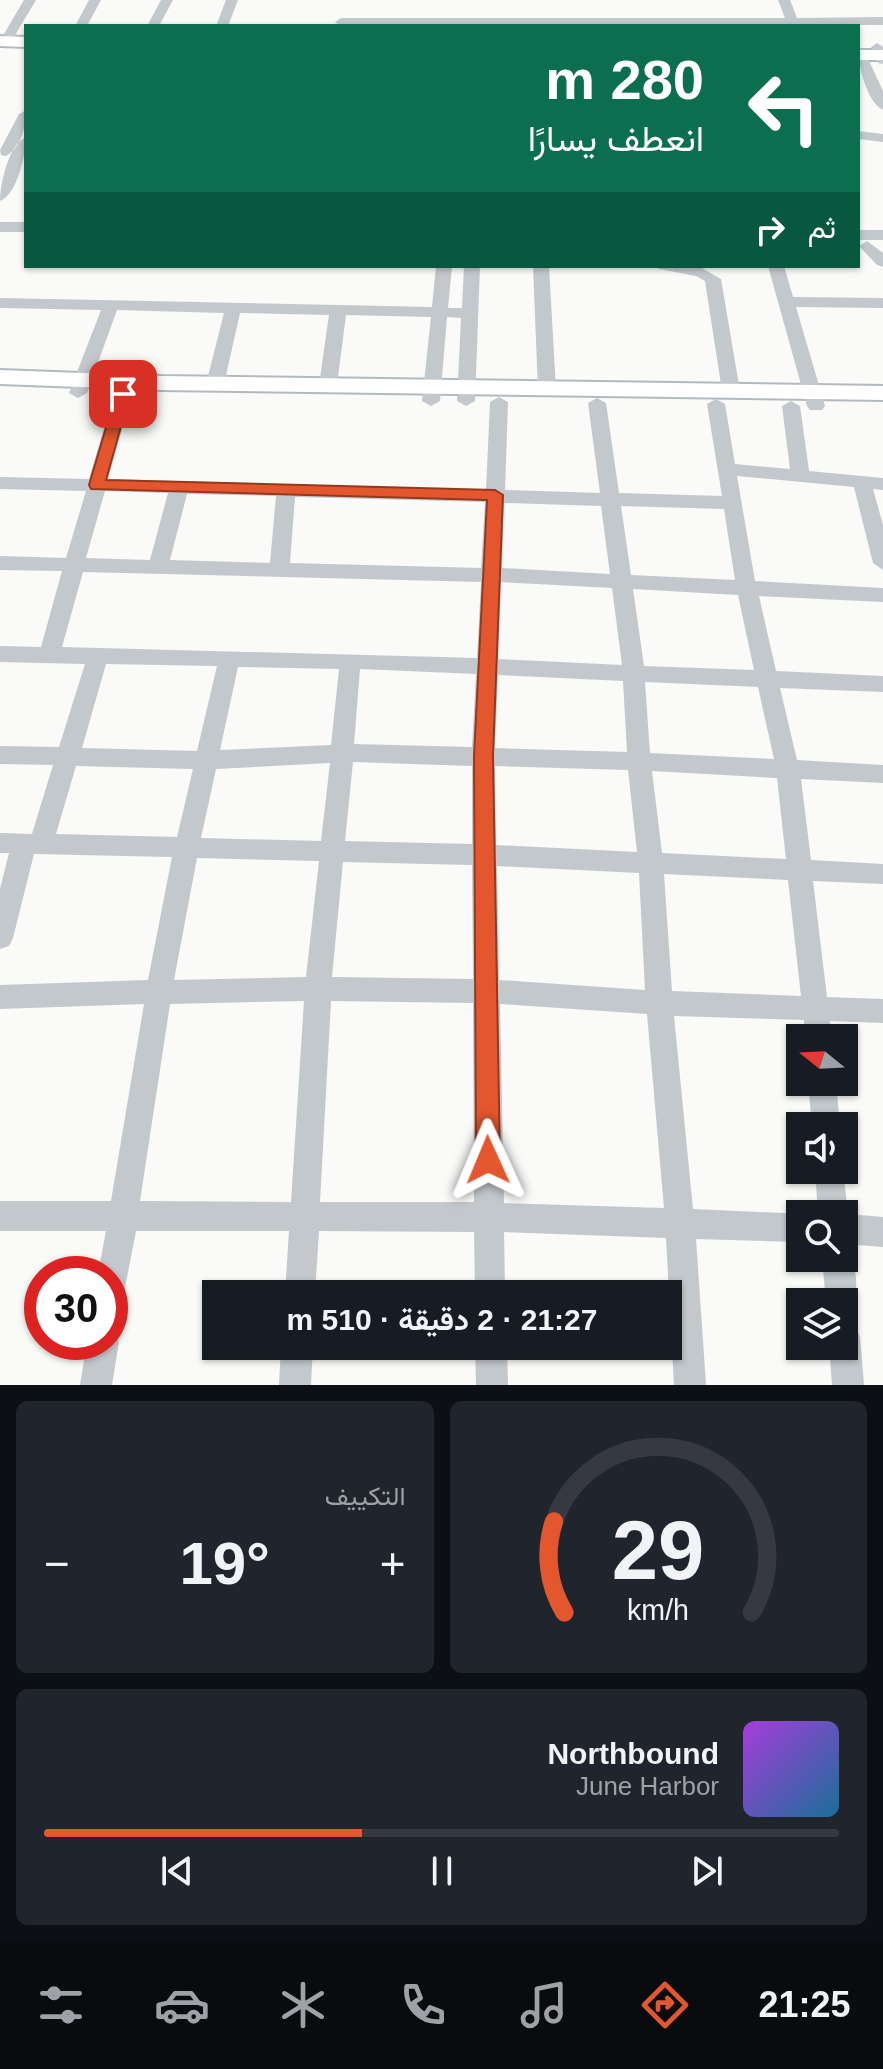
<!DOCTYPE html>
<html lang="ar">
<meta charset="utf-8">
<style>
:root{--surface:#171b24;--page:#20242c;--text:#f1f3f6;--muted:#9ea1a6;--line:#363941;--accent:#e4572e}
body{margin:0;font-family:Arial,Vazirmatn,sans-serif;background:var(--page);color:var(--text);direction:rtl;height:100vh;display:flex;flex-direction:column;font-size:30px;white-space:nowrap}
*{box-sizing:border-box;margin:0}
p{font-size:26px;color:var(--muted)}
.icon{flex:none;width:44px;height:44px;fill:none;stroke:currentColor;stroke-width:2;stroke-linecap:round;stroke-linejoin:round}
.map{position:relative;height:1385px;overflow:hidden;direction:ltr}
.drawer{display:flex;flex-direction:column;gap:16px;padding:16px;background:#0d0f14;flex:1}
.drawer>*{flex:none}
.top-card{position:absolute;left:24px;top:24px;width:836px;height:244px;border-radius:0px;box-shadow:0 2px 6px #0004;direction:rtl;background:#0b6e4f;color:#fff;overflow:hidden}
.needle{width:52px;rotate:288deg}
.fabs{position:absolute;left:786px;top:1024px;display:grid;gap:16px}
.fabs a{display:grid;place-items:center;width:72px;height:72px;border-radius:0px;background:var(--surface);box-shadow:0 2px 6px #0004;font-size:40px}
.speed{position:absolute;left:24px;top:1256px;display:flex;gap:16px;font-size:40px;font-weight:700;text-align:center}
.speed>*{display:grid;place-content:center;width:104px;height:104px;border-radius:50%;background:var(--surface);box-shadow:0 2px 6px #0004;line-height:1}
.speed .limit{border:12px solid #d22;background:#fff;color:#111}
.pin{position:absolute;display:grid;place-items:center;width:68px;height:68px;color:#fff;margin:-34px;border-radius:16px;box-shadow:0 4px 12px #0006}
.me{position:absolute;width:88px;margin:-44px;rotate:359deg;stroke-linejoin:round;filter:drop-shadow(0 0 6px #0008)}
.turn{display:flex;align-items:center;gap:28px;height:168px;padding:0 24px;font-size:36px}
.turn .icon{width:104px;height:104px;stroke-width:2.5}
.turn b{display:block;font-size:56px;line-height:68px}
.then{display:flex;align-items:center;height:76px;padding:0 24px;background:#0003;gap:16px;font-size:30px}
.big{font-size:60px;font-weight:700;line-height:1.1}
.drawer .card{flex:1;display:flex;flex-direction:column;justify-content:center;gap:12px;min-width:0;padding:0 28px;border-radius:12px;background:var(--page)}
.drawer .dial{align-items:center;gap:0}
.dial svg{height:208px;overflow:visible;fill:none;stroke:var(--line);stroke-width:7;stroke-linecap:round;text-anchor:middle}
.dial text{fill:var(--text);stroke:none}
.song{display:flex;align-items:center;gap:24px}
.cover{width:96px;height:96px;border-radius:12px;background:linear-gradient(135deg,hsl(280 70% 55%),hsl(200 70% 35%))}
.played{height:8px;border-radius:4px;background:linear-gradient(90deg,var(--accent) 40%,var(--line) 40%)}
.keys{display:flex;justify-content:space-around;direction:ltr}
.heat{display:flex;justify-content:space-between;align-items:center;font-size:44px;direction:ltr}
.drawer .tiles{flex:1;display:grid;gap:16px;grid-template-columns:1fr 1fr}
.card:last-child{grid-column:span 2}
.trip{position:absolute;left:202px;top:1280px;width:480px;height:80px;border-radius:0px;background:var(--surface);box-shadow:0 2px 6px #0004;font-weight:700;line-height:80px;text-align:center;direction:rtl}
.menu{display:flex;height:128px;justify-content:space-around;align-items:center;background:#090b0e;color:var(--muted)}
.menu .icon{width:56px;height:56px}
.menu .selected{color:var(--accent)}
.menu b{font-size:36px;color:var(--text)}
.map>svg:first-child{display:block}
.lines{fill:none;stroke-linecap:round;stroke-linejoin:round}
.secondary-casing{stroke:#b3babf;stroke-width:4}
.minor{fill:#c3c8cc;fill-rule:evenodd}
.secondary{fill:#fff;fill-rule:evenodd}
.route{fill:#e4572e;stroke:#94391e;stroke-width:2}
</style>
<div class="map">
<svg width="883" height="1385" viewBox="0 0 883 1385">
<rect width="100%" height="100%" fill="#fafaf8"/>
<g class="lines">
<g class="secondary-casing">
<path id="secondary" d="M0,36L26,37V47L0,46Z
M858,50H883V60H858Z
M0,370L161,376L883,386V400L161,390L0,384Z"/>
</g>
<path class="minor" d="M24,0H36L14,37H6L4,34Z
M89,0H101L87,26H75Z
M161,0H173L159,26H147Z
M226,0H238L228,26H216Z
M778,0H790L797,18L883,17V25L341,26L335,22L341,18H785Z
M877,43L883,47V64L878,63L871,47Z
M858,46L864,50L883,91V110C866,101 858,65 858,46Z
M26,110C26,127 21,148 6,156L1,155L0,150L19,114Z
M858,131L883,134V142L858,139Z
M26,137C26,154 17,195 0,201C0,184 9,144 26,137Z
M0,222H26V232H0Z
M858,230H883V240H858Z
M867,241L883,253V267L877,265L859,246Z
M436,266H452L448,308H462L464,266H480L475,401L466,406L457,401L461,318L447,317L440,401L431,406L422,401L431,317L346,315L337,385L328,390L319,385L329,315L240,313L224,384L215,389L206,384L224,313L117,310L87,393L78,398L69,393L101,310L0,308V298L432,307Z
M533,266H549L556,390L547,395L538,390Z
M657,266L700,267L721,279L740,391L737,395H725L722,391L705,281L696,276L659,269Z
M768,266H784L793,297L883,298V308L796,307L825,406L822,410H810L807,406Z
M123,389L132,394L108,479L486,490L490,402L499,397L508,402L505,490L600,493L588,403L597,398L606,403L619,493L722,496L707,404L716,399L725,404L735,464L790,469L782,406L791,401L800,406L809,471L883,478V490L873,489L883,525V570L873,563L854,487L737,476L755,581L883,588V602L759,596L776,671L883,676V692L780,688L797,760L883,765V783L801,779L811,860L883,864V884L813,881L827,997L883,999V1023L830,1021L833,1038H805L804,1020L674,1016L693,1209L805,1214H800V1242L696,1239L706,1385H674L666,1238L504,1232L505,1294H475L474,1232L319,1231L315,1294H285L289,1231H136L121,1308L110,1312V1274H98L106,1231H0V1201H111L144,1004L0,1009V985L148,980L172,857L34,854L13,938L9,946L0,949V889L9,853H0V833L32,834L53,765L0,764V746L59,747L85,664L0,662V646L41,647L62,571L0,570V556L66,558L86,491L0,489V477L89,479L114,394ZM105,491L168,493L150,560L86,558ZM187,494L276,496L270,563L170,560ZM295,497L485,502L481,568L290,563ZM504,503L601,506L610,574L502,568ZM621,506L724,509L735,580L631,575ZM83,572L481,582L477,658L62,647ZM501,582L612,588L622,665L498,659ZM633,589L738,595L754,670L644,666ZM106,664L217,666L197,751L82,748ZM238,667L339,669L331,745L220,750ZM360,669L476,674L472,747L354,744ZM498,675L623,681L627,752L495,748ZM645,682L758,687L774,759L650,753ZM353,762L472,766V844L345,841ZM330,763L321,841L201,838L216,769ZM76,766L193,769L177,837L56,834ZM495,766L628,770L637,852L496,845ZM652,771L777,778L786,859L662,853ZM197,858L319,861L306,977L174,980ZM343,862L472,865L473,979L332,977ZM497,866L639,873L645,990L499,980ZM664,874L788,880L801,996L672,991ZM304,1001L291,1202L140,1201L170,1004ZM331,1001L473,1003L474,1202H320ZM500,1004L647,1014L664,1208L504,1203Z
M808,1082H836L840,1126H812Z
M815,1170H843L848,1214L883,1217V1247L844,1244V1214H818Z
M844,1246C858,1258 859,1296 852,1313L844,1316V1302H826L822,1258H844Z
M844,1321L855,1326L860,1337L864,1385H832L829,1346H844Z
M110,1329L114,1331L119,1342L112,1385H80L87,1342H110Z
M281,1346H313L311,1385H279Z
M475,1346H507L508,1385H476Z"/>
<use href="#secondary" class="secondary"/>
</g>
<path class="route" d="M123,390L130,394L106,480L495,490L503,495L493,756L500,1160L496,1169L488,1172L479,1169L476,1160L474,756L487,500L91,489L89,485L116,394Z"/>
</svg>
<div class="fabs">
<a><svg class="needle" viewBox="-14 -14 28 28"><path d="M0-13l5 13h-10z" fill="#e53935"/><path d="M0 13l5-13h-10z" fill="#9ea1a6"/></svg></a>
<a><svg class="icon" aria-label="sound" viewBox="0 0 24 24"><path d="M4 9h4l5-4v14l-5-4H4zM17 9q2 3 0 6"/></svg></a>
<a><svg class="icon" aria-label="search" viewBox="0 0 24 24"><circle cx="10" cy="10" r="6"/><path d="M15 15l6 6"/></svg></a>
<a><svg class="icon" aria-label="layers" viewBox="0 0 24 24"><path d="M12 4l9 5-9 5-9-5zM3 14l9 5 9-5"/></svg></a>
</div>
<div class="speed"><div class="limit">30</div></div>
<div class="pin" style="left:123px;top:394px;background:#d93025"><svg class="icon" aria-label="arrive" viewBox="0 0 24 24"><path d="M6 21V4h12l-3 4 3 4H6"/></svg></div>
<svg class="me" style="left:488px;top:1160px" viewBox="-20 -20 40 40"><path d="M0-17L14 15 0 8-14 15z" fill="#e4572e" stroke="#fff" stroke-width="4"/></svg>
<div class="trip">21:27 · 2 دقيقة · 510 m</div>
<div class="top-card">
<div class="turn"><svg class="icon" aria-label="left" viewBox="0 0 24 24"><path d="M17 20v-9H6M10 6l-5 5 5 5"/></svg><div><b>280 m</b>انعطف يسارًا</div></div>
<div class="then">ثم<svg class="icon" aria-label="right" viewBox="0 0 24 24"><path d="M7 20v-9h11M14 6l5 5-5 5"/></svg></div>
</div>
</div>
<section class="drawer">
<div class="tiles">
<div class="card dial"><svg viewBox="0 0 100 80">
<path d="M14 69A42 42 0 1 1 86 69"/>
<path d="M14 69A42 42 0 0 1 10 34" stroke="#e4572e"/>
<text x="50" y="56" font-size="32" font-weight="700">29</text>
<text x="50" y="72" font-size="11">km/h</text>
</svg></div>
<div class="card"><p>التكييف</p>
<div class="heat"><a>−</a><b class="big">19°</b><a>+</a></div>
</div>
<div class="card">
<div class="song"><i class="cover"></i><div><b>Northbound</b><p>June Harbor</p></div></div>
<div class="played"></div>
<div class="keys"><svg class="icon" aria-label="previous" viewBox="0 0 24 24"><path d="M18 5L8 12l10 7zM5 5v14"/></svg><svg class="icon" aria-label="pause" viewBox="0 0 24 24"><path d="M8 5v14M16 5v14"/></svg><svg class="icon" aria-label="next" viewBox="0 0 24 24"><path d="M6 5l10 7-10 7zM19 5v14"/></svg></div>
</div>
</div>
</section>
<nav class="menu">
<b>21:25</b>
<svg class="icon selected" aria-label="directions" viewBox="0 0 24 24"><path d="M12 3l9 9-9 9-9-9zM9 14v-3h6M13 9l2 2-2 2"/></svg>
<svg class="icon" aria-label="music" viewBox="0 0 24 24"><path d="M9 18V5l10-2v13"/><circle cx="6" cy="18" r="3"/><circle cx="16" cy="16" r="3"/></svg>
<svg class="icon" aria-label="phone" viewBox="0 0 24 24"><path d="M5 4h4l2 5-3 2q2 4 5 5l2-3 5 2v4C11 20 4 13 5 4z"/></svg>
<svg class="icon" aria-label="climate" viewBox="0 0 24 24"><path d="M12 3v18M4 7l16 10M4 17L20 7"/></svg>
<svg class="icon" aria-label="car" viewBox="0 0 24 24"><path d="M5 17H2v-5l4-1 3-4h7l3 4 3 1v5h-3M9 17h6M6 11h13"/><circle cx="7" cy="17" r="2"/><circle cx="17" cy="17" r="2"/></svg>
<svg class="icon" aria-label="filters" viewBox="0 0 24 24"><path d="M4 7h16M4 17h16"/><circle cx="9" cy="7" r="2"/><circle cx="15" cy="17" r="2"/></svg>
</nav>
